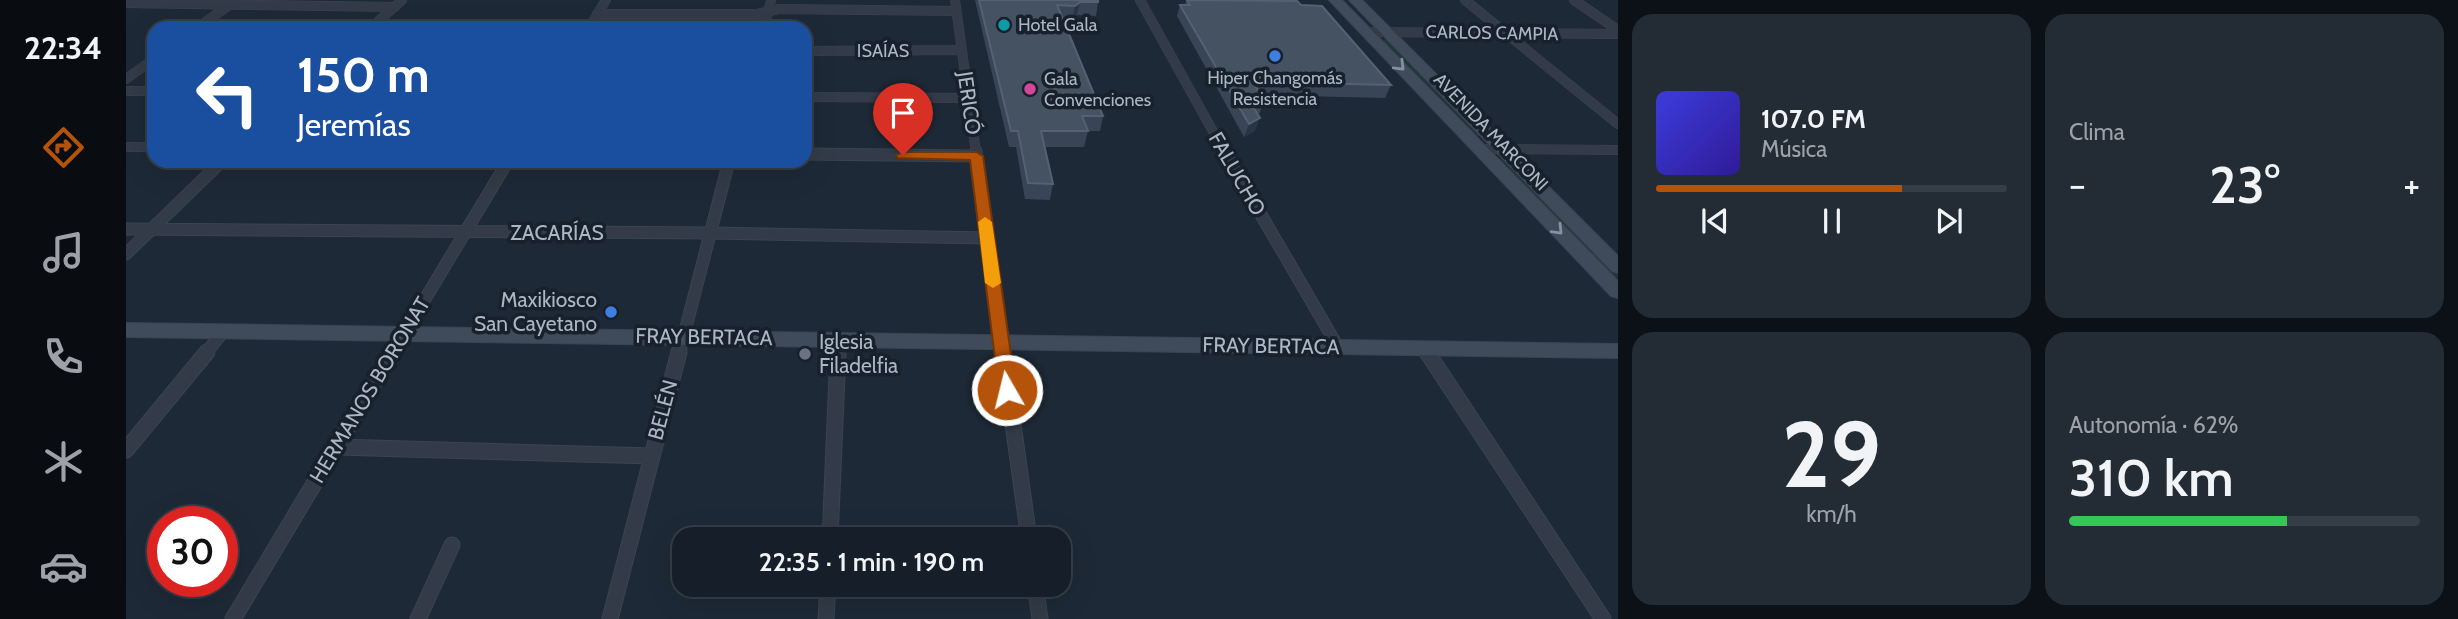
<!DOCTYPE html>
<html lang="es">
<meta charset="utf-8">
<style>
:root{--surface:#161f29;--page:#232c35;--text:#f1f3f6;--muted:#9ea2a8;--line:#353d46;--accent:#b45309}
body{margin:0;font-family:Cabin,sans-serif;background:var(--page);color:var(--text);height:100vh;display:flex;flex-direction:column;font-size:26px;white-space:nowrap}
*{box-sizing:border-box;margin:0}
p{font-size:23px;color:var(--muted)}
.icon{flex:none;width:38px;height:38px;fill:none;stroke:currentColor;stroke-width:2;stroke-linecap:round;stroke-linejoin:round}
.map{position:relative;flex:1;overflow:hidden}
.drawer{display:flex;flex-direction:column;gap:14px;padding:14px;background:#0c1117;width:840px}
.drawer>*{flex:none}
.top-card{position:absolute;left:21px;top:21px;width:665px;height:147px;border-radius:21px;box-shadow:0 7px 28px #0002,0 0 0 2px var(--line);background:#1a4fa0;color:#fff;overflow:hidden}
.speed{position:absolute;left:21px;top:506px;display:flex;gap:14px;font-size:35px;font-weight:700;text-align:center}
.speed>*{display:grid;place-content:center;width:91px;height:91px;border-radius:50%;background:var(--surface);box-shadow:0 7px 28px #0002,0 0 0 2px var(--line);line-height:1}
.speed .limit{border:10px solid #d22;background:#fff;color:#111}
.pin{position:absolute;display:grid;place-items:center;width:60px;height:60px;color:#fff;margin:-72px -30px;border-radius:50% 50% 50% 0;rotate:-45deg;box-shadow:0 0 7px #0007}
.pin .icon{rotate:45deg}
.me{position:absolute;width:77px;margin:-38px;rotate:352deg;stroke-linejoin:round;filter:drop-shadow(0 0 5px #0008)}
.turn{display:flex;align-items:center;gap:24px;height:147px;padding:0 35px;font-size:32px}
.turn .icon{width:91px;height:91px;stroke-width:2.5}
.turn b{display:block;font-size:49px;line-height:60px}
.big{font-size:52px;font-weight:600;line-height:1.1}
.drawer .widget{flex:1;display:flex;flex-direction:column;justify-content:center;gap:10px;min-width:0;padding:0 24px;border-radius:21px;background:var(--page)}
.drawer .dial{align-items:center;gap:0}
.dial b{font-size:91px;line-height:1}
.song{display:flex;align-items:center;gap:21px}
.cover{width:84px;height:84px;border-radius:10px;background:linear-gradient(135deg,hsl(240 70% 55%),hsl(250 70% 35%))}
.played{height:7px;border-radius:4px;background:linear-gradient(90deg,var(--accent) 70%,var(--line) 70%)}
.keys{display:flex;justify-content:space-around;direction:ltr}
.heat{display:flex;justify-content:space-between;align-items:center;font-size:38px;direction:ltr}
.charge{height:10px;border-radius:5px;background:linear-gradient(90deg,#34c759 62%,var(--line) 0)}
.drawer .tiles{flex:1;display:grid;gap:14px;grid-template-columns:repeat(2,1fr)}
.trip{position:absolute;left:546px;top:527px;width:399px;height:70px;border-radius:21px;background:var(--surface);box-shadow:0 7px 28px #0002,0 0 0 2px var(--line);font-weight:600;line-height:70px;text-align:center}
main{display:flex;flex:1;min-height:0}
.dock{display:flex;flex-direction:column;width:126px;justify-content:space-around;align-items:center;background:#090c10;color:var(--muted)}
.dock .icon{width:49px;height:49px}
.dock .on{color:var(--accent)}
.dock b{font-size:32px;color:var(--text)}
.map>svg:first-child{display:block}
.green{fill:#203638}
.lines{fill:none;stroke-linecap:round;stroke-linejoin:round}
.street-far2-casing{stroke:#3b4451;stroke-width:10}
.street-far1-casing{stroke:#3b4451;stroke-width:13}
.street-casing{stroke:#3b4451;stroke-width:17}
.secondary-casing{stroke:#3b4451;stroke-width:2}
.street-far2{stroke:#323b47;stroke-width:9}
.street-far1{stroke:#323b47;stroke-width:11}
.street{stroke:#323b47;stroke-width:15}
.secondary{fill:#3f4a5a;fill-rule:evenodd}
.wall{fill:#394556}
.shaded-wall{fill:#293545}
.building{fill:#455262;stroke:#556172;stroke-width:2}
.oneway{stroke:#8590a0}
.route{fill:#b45309;stroke:#753606;stroke-width:2}
.slow{fill:#f59e0b}
.culture-dot{fill:#0f9aa8;stroke:#17202b;stroke-width:2.5}
.shop-dot{fill:#3f7fe0;stroke:#17202b;stroke-width:2.5}
.hotel-dot{fill:#d1479c;stroke:#17202b;stroke-width:2.5}
.worship-dot{fill:#6b7280;stroke:#17202b;stroke-width:2.5}
.labels{text-anchor:middle;stroke-width:7;stroke-linejoin:round;paint-order:stroke}
.far-poi-label{font-size:18px;fill:#abb6c5;stroke:#17202b;text-anchor:start}
.far-street-label{font-size:18px;fill:#abb6c5;stroke:#17202b}
.street-label{font-size:21px;fill:#abb6c5;stroke:#17202b}
.poi-label{font-size:21px;fill:#abb6c5;stroke:#17202b;text-anchor:end}
</style>
<main>
<nav class="dock">
<b>22:34</b>
<svg class="icon on" aria-label="directions" viewBox="0 0 24 24"><path d="M12 3l9 9-9 9-9-9zM9 14v-3h6M13 9l2 2-2 2"/></svg>
<svg class="icon" aria-label="music" viewBox="0 0 24 24"><path d="M9 18V5l10-2v13"/><circle cx="6" cy="18" r="3"/><circle cx="16" cy="16" r="3"/></svg>
<svg class="icon" aria-label="phone" viewBox="0 0 24 24"><path d="M5 4h4l2 5-3 2q2 4 5 5l2-3 5 2v4C11 20 4 13 5 4z"/></svg>
<svg class="icon" aria-label="climate" viewBox="0 0 24 24"><path d="M12 3v18M4 7l16 10M4 17L20 7"/></svg>
<svg class="icon" aria-label="car" viewBox="0 0 24 24"><path d="M5 17H2v-5l4-1 3-4h7l3 4 3 1v5h-3M9 17h6M6 11h13"/><circle cx="7" cy="17" r="2"/><circle cx="17" cy="17" r="2"/></svg>
</nav>
<div class="map">
<svg width="1492" height="619" viewBox="0 0 1492 619">
<rect width="100%" height="100%" fill="#1e2937"/>
<path class="green" d="M1256,40H1263L1358,136H1349Z
M1371,158H1378L1492,272V283Z"/>
<g class="lines">
<g class="street-far2-casing">
<path id="street-far2" d="M829,0L850,153
M1014,0L1099,153
M1339,0L1492,124
M1448,0L1492,30
M0,3L269,7
M471,14H631L653,9L830,11
M71,28L105,4
M245,28L276,0
M463,28L480,0
M638,28L645,0
M1240,32L1492,34
M679,51L835,50
M0,79L28,59
M0,91H28
M679,97L842,98
M0,147H28
M1355,149L1492,150"/>
</g>
<g class="street-far1-casing">
<path id="street-far1" d="M850,151L878,354
M1098,151L1212,347
M679,154L850,156
M0,229L585,233L862,238
M0,254L96,161
M1298,348L1302,354
M79,354L98,331
M266,354L382,161
M553,354L603,161
M712,354L713,339"/>
</g>
<g class="street-casing">
<path id="street" d="M877,352L903,539
M1301,352L1477,619
M211,447L526,456
M0,450L81,352
M704,539L712,352
M909,584L914,619
M107,619L267,352
M292,619L326,545
M484,619L553,352
M700,619L702,584"/>
</g>
<g class="secondary-casing">
<path id="secondary" d="M1203,0H1216L1492,281V298L1485,296Z
M1223,0H1236L1492,256V273L1486,271Z
M0,323L1492,344V358L0,337Z"/>
</g>
<use href="#street-far2" class="street-far2"/>
<use href="#street-far1" class="street-far1"/>
<use href="#street" class="street"/>
<use href="#secondary" class="secondary"/>
</g>
<path class="wall" d="M849,0H972V2L970,16L951,15L946,20H937L977,116L974,131H962L958,147H918L927,184L924,200L899,199L890,147H883Z
M1060,0H1127L1175,5L1265,85L1259,98L1135,95L1138,100L1134,113H1130L1129,131L1118,137L1051,16L1054,5H1059Z"/>
<path class="shaded-wall" d="M954,2L951,15L946,20L949,6Z
M1134,118L1129,131L1118,137L1123,124Z"/>
<path class="building" d="M853,0H972V2H954L949,6L931,5L977,116H956L962,131H915L927,184L902,183L892,131H885Z
M1061,0L1171,1L1175,5L1196,6L1265,85L1127,82L1138,100H1123L1134,118L1123,124L1054,5H1064Z"/>
<defs><path id="oneway-chevron" d="M-2-3.5L2.5 0L-2 3.5" fill="none" stroke-width="1.6" stroke-linecap="round" stroke-linejoin="round" transform="scale(1.75)"/></defs>
<g class="oneway">
<use href="#oneway-chevron" transform="translate(1274 66) rotate(45)"/>
<use href="#oneway-chevron" transform="translate(1432 230) rotate(46)"/>
</g>
<path class="route" d="M777,152H850L857,156L890,390L888,395H875L873,390L844,160L772,158L770,155Z"/>
<path class="slow" d="M859,217L866,222L875,283L867,288L859,283L852,222Z"/>
<circle class="culture-dot" cx="878" cy="25" r="7"/>
<g class="shop-dot">
<circle cx="1149" cy="56" r="7"/>
<circle cx="485" cy="312" r="7"/>
</g>
<circle class="hotel-dot" cx="904" cy="89" r="7"/>
<circle class="worship-dot" cx="679" cy="354" r="7"/>
<g class="labels">
<g class="far-poi-label">
<text x="892" y="31">Hotel Gala</text>
<text x="1149" y="84" text-anchor="middle">Hiper Changomás<tspan x="1149" dy="21">Resistencia</tspan></text>
<text x="918" y="85">Gala<tspan x="918" dy="21">Convenciones</tspan></text>
</g>
<g class="far-street-label">
<text transform="translate(1366 33) rotate(1)" y="6">CARLOS CAMPIA</text>
<text x="757" y="57">ISAÍAS</text>
<text transform="translate(1365 132) rotate(46)" y="6">AVENIDA MARCONI</text>
</g>
<g class="street-label">
<text transform="translate(843 103) rotate(82)" y="7">JERICÓ</text>
<text transform="translate(1111 174) rotate(60)" y="7">FALUCHO</text>
<text x="431" y="240">ZACARÍAS</text>
<text transform="translate(578 337) rotate(1)" y="7">FRAY BERTACA</text>
<text transform="translate(1145 346) rotate(1)" y="7">FRAY BERTACA</text>
<text transform="translate(244 390) rotate(-59)" y="7">HERMANOS BORONAT</text>
<text transform="translate(537 410) rotate(-75)" y="7">BELÉN</text>
</g>
<g class="poi-label">
<text x="471" y="307">Maxikiosco<tspan x="471" dy="24">San Cayetano</tspan></text>
<text x="693" y="349" text-anchor="start">Iglesia<tspan x="693" dy="24">Filadelfia</tspan></text>
</g>
</g>
</svg>
<div class="speed"><div class="limit">30</div></div>
<div class="pin" style="left:777px;top:155px;background:#d93025"><svg class="icon" aria-label="arrive" viewBox="0 0 24 24"><path d="M6 21V4h12l-3 4 3 4H6"/></svg></div>
<svg class="me" style="left:881px;top:390px" viewBox="-20 -20 40 40"><circle r="17" fill="#b45309" stroke="#fff" stroke-width="3"/><path d="M0-11L8 9 0 5-8 9z" fill="#fff"/></svg>
<div class="trip">22:35 · 1 min · 190 m</div>
<div class="top-card">
<div class="turn"><svg class="icon" aria-label="left" viewBox="0 0 24 24"><path d="M17 20v-9H6M10 6l-5 5 5 5"/></svg><div><b>150 m</b>Jeremías</div></div>
</div>
</div>
<section class="drawer">
<div class="tiles">
<div class="widget">
<div class="song"><i class="cover"></i><div><b>107.0 FM</b><p>Música</p></div></div>
<div class="played"></div>
<div class="keys"><svg class="icon" aria-label="previous" viewBox="0 0 24 24"><path d="M18 5L8 12l10 7zM5 5v14"/></svg><svg class="icon" aria-label="pause" viewBox="0 0 24 24"><path d="M8 5v14M16 5v14"/></svg><svg class="icon" aria-label="next" viewBox="0 0 24 24"><path d="M6 5l10 7-10 7zM19 5v14"/></svg></div>
</div>
<div class="widget"><p>Clima</p>
<div class="heat"><a>−</a><b class="big">23°</b><a>+</a></div>
</div>
<div class="widget dial"><b>29</b><p>km/h</p></div>
<div class="widget"><p>Autonomía · 62%</p><b class="big">310 km</b><div class="charge"></div></div>
</div>
</section>
</main>
